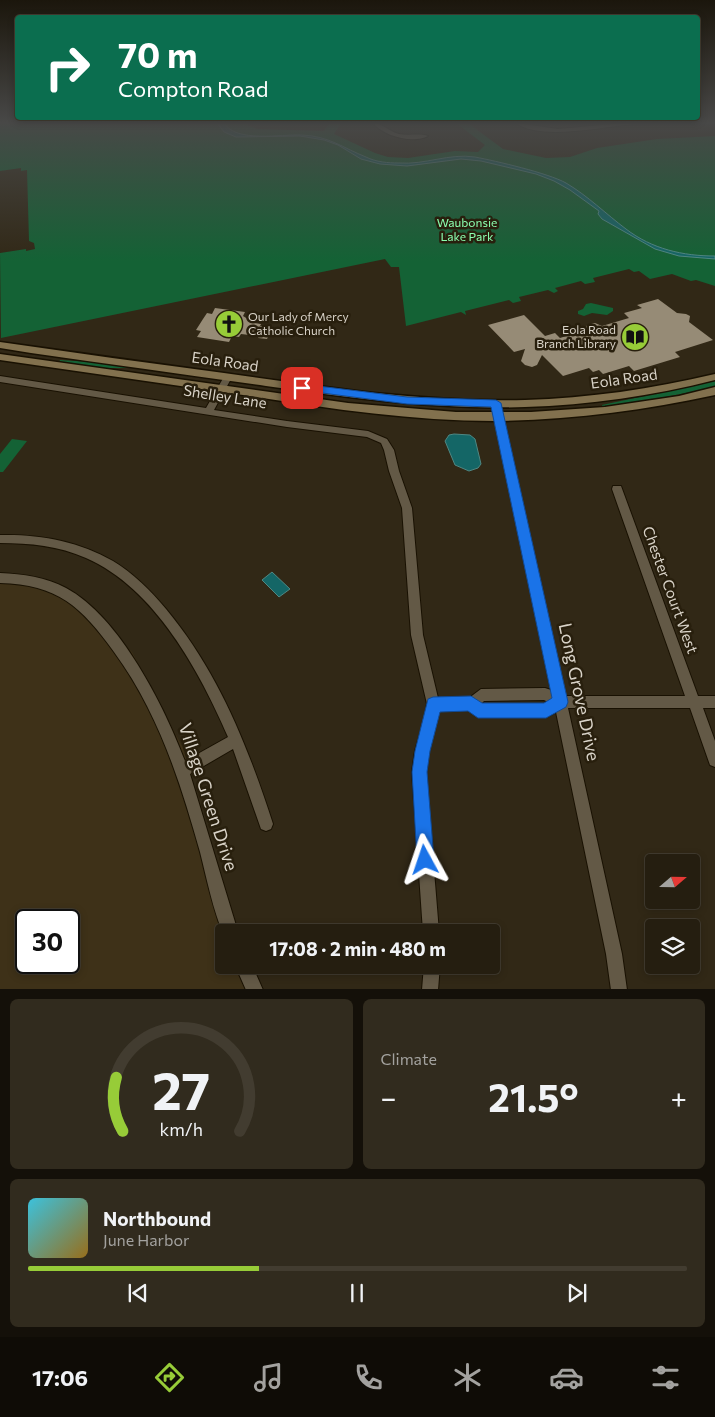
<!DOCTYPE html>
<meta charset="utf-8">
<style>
:root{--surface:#251e10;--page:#312b1e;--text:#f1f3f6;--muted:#a3a29f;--line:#423c30;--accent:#97cc38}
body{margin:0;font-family:Commissioner,sans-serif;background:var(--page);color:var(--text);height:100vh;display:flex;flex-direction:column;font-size:19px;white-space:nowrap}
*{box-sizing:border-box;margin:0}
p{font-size:16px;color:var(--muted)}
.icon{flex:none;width:28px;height:28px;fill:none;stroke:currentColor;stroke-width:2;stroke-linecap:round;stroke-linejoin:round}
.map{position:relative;height:989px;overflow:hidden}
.panel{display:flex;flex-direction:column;gap:10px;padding:10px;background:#141009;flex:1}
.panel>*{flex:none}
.hud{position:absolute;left:15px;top:15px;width:685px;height:105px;border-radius:5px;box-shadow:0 2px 8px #0003,0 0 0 1px var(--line);background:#0b6e4f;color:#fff;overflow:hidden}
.needle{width:32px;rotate:70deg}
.buttons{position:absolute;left:645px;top:854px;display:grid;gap:10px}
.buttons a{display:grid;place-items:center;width:55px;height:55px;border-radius:5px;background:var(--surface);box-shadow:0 2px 8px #0003,0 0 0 1px var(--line);font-size:25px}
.speed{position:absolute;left:15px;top:909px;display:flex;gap:10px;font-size:25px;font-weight:700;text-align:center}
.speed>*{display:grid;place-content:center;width:65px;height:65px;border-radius:50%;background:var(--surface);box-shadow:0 2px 8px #0003,0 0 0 1px var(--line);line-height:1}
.speed .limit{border:2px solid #111;border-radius:8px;background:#fff;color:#111}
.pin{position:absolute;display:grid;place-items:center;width:42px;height:42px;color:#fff;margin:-21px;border-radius:10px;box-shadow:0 2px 8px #0006}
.me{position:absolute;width:55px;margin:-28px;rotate:355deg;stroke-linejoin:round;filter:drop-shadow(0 0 4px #0008)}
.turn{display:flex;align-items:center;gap:18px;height:105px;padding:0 20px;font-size:22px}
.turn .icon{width:65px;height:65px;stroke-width:2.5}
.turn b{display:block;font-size:35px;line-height:42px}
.big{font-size:38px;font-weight:700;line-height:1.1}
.panel .tile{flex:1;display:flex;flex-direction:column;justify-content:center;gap:8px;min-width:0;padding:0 18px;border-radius:8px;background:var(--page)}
.panel .dial{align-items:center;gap:0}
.dial svg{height:130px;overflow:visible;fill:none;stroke:var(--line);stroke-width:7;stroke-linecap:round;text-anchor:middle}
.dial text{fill:var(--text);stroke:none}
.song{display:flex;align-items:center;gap:15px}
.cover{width:60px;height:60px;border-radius:8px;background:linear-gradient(135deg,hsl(190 70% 55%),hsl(40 70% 35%))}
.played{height:5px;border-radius:2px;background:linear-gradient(90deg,var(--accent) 35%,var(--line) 35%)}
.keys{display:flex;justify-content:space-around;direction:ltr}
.heat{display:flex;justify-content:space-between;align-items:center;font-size:28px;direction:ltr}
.panel .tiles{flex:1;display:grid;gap:10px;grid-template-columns:1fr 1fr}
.tile:last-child{grid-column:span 2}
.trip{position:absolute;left:215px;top:924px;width:285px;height:50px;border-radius:5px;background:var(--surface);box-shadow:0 2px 8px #0003,0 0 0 1px var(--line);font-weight:700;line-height:50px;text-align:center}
.dock{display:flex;height:80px;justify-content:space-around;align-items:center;background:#0f0c06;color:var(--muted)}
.dock .icon{width:35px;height:35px}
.dock .selected{color:var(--accent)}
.dock b{font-size:22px;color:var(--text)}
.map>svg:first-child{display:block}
.built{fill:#3e3118;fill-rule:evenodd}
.green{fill:#146235}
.water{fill:#146666;stroke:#4f8783}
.building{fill:#968b76}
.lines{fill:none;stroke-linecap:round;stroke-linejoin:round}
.minor-casing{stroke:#191102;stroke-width:2}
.secondary-casing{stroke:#191102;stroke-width:3}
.minor{fill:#635946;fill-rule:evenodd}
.secondary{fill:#82714e;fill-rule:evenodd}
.route{fill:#1a73e8;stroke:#114b97}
.labels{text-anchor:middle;stroke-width:5;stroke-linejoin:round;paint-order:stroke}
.far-park-label{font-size:12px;fill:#8bffb0;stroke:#281f0d}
.far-poi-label{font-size:12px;fill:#d9d3c8;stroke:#281f0d;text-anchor:start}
.street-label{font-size:15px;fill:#d9d3c8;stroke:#281f0d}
.near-street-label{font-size:18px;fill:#d9d3c8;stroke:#281f0d}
</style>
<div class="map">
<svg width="715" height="990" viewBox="0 0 715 990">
<rect width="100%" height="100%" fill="#312816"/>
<path class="built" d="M0,575L75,596L132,652L183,748L236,932H224V965H250L260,989H0ZM26,920H69V962H26Z"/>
<path class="green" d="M0,123H247L249,126L258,129L324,131L330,123H341L334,134L375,153L388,157L408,158L455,151L478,152L485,145L456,123H468L503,149L546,158L570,157L597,148L657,139L715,136V286L696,280L691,281L672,274L650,279L639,271L634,272L629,269L593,278L595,282L585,284L581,281L555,288L558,291L554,293L548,290L519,297L521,301L513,303L509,300L465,311L466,315L461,312L406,326L399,267H391L385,259L1,338L0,253L26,249V251L35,249L34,243L29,241L27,170L21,171V168L0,171Z
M591,303L613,308V311L607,315L592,313L584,316L578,314V311L583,309L586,304Z
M60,360L91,362L134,368H105L59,362Z
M715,381V387C678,395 640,402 602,407V405Z
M12,439L27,441L3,472H0V454Z"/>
<path class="water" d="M217,123H224C236,143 281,134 302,135C329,136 343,148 366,157C376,162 388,163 399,163C425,165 449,153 475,157C496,161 548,173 566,183C588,196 606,214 626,229C652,249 683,256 715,256V259L679,256L655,249L602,219L598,214L599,211L570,190L554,181L536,174L481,161L461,159L407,166L380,164L361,159L338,145L324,140L300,136L236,137L224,132Z
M454,434L470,435L475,439L481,464L478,468L469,471L455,465L445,441L449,435Z
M272,572L290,589L279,597L262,580Z"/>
<path class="building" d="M658,299L677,313L686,314L690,316L689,322L713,340L675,352L680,357L634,371L629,366L603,374L599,370L593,372L589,368L563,376L542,355L537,365L532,367L525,365L521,361L525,349L514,352L488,325L524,315L545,336L555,333L560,338L585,330L587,325L595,323L602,326L629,318L624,313L642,308L637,305Z
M215,308L245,312L243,316L254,323L261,324L260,326L272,328L267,339L258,338L259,336L241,334L239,337L232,336L229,342L197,337L201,331L196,330L203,319L207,313L212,314Z"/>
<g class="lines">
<g class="minor-casing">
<path id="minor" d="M373,123C382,123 390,132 399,134C408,136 420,133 428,136C412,144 384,136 373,123Z
M516,123L558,129L624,123H662L660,124C648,124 637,124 625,125C597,128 539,140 516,123Z
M228,374L232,377L214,410L287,421L368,431L387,439L394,450L399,471L412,508L423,635L438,698H469L481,689L545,688L551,690L492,403L496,400L500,403L565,696H685L612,489L613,486H621L698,696H715V708H703L715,741V767L710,765L690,708H568L622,954L627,990H611L606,954L556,712L546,717H479L469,710H439L429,751L426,772L439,932H423L412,772L415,751L425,717L427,704L411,635L402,508L389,471L384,450L381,443L367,437L287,427L0,382V376L206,408L225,375ZM544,700L548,702L544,705L481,704L484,701Z
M0,535C39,534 78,541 113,561C133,573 151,591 166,609C219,673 248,747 273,824L271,829L266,831L261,829L233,749L190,774L238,932H224V936C213,910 207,880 200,852C180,781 158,712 114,652C82,607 57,584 0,583V573C23,574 46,577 66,588C120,617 164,706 185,761L228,737C200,672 155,588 86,558C59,546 30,543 0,543Z
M235,965H252L263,990H246Z
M424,965H440L438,990H422Z"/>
</g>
<g class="secondary-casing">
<path id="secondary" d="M0,342C75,353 150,363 224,373C324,387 424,403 525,400C589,398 652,389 715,374V380C652,396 590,405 525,407C438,410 352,398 266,386C188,375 109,364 31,353L0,348Z
M0,354L348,403L456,412H531L605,407L679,396L715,387V395C642,411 569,420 494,421C410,421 326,408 243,395C162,383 81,372 0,360Z"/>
</g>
<use href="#minor" class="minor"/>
<use href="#secondary" class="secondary"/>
</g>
<linearGradient id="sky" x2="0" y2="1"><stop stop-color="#1b160c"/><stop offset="0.47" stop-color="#484847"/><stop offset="1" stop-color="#484847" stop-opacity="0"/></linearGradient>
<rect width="715" height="261" fill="url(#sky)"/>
<path class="route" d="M302,384L407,397L496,400L501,403L568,702L566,707L546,718H478L468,711L440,712L430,751L427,772L434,860L431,866L425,869L419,866L417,860L412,772L415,751L428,699L433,697L471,696L482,703H544L552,698L491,407L407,404L299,390L297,388Z"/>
<defs>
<g id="church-disc" transform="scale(1.4375)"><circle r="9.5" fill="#97cc38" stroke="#281f0d"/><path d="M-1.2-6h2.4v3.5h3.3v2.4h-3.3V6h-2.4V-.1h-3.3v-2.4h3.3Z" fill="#111"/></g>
<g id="library-disc" transform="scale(1.4375)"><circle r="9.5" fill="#97cc38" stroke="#281f0d"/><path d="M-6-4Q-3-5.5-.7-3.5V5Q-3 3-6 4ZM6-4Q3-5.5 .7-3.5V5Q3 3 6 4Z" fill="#111"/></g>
</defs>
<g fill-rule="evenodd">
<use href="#church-disc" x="229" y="324"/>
<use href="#library-disc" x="635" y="337"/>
</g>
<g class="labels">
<g class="far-park-label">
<text x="467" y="227">Waubonsie<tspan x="467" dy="14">Lake Park</tspan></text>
</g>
<g class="far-poi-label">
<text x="248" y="321">Our Lady of Mercy<tspan x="248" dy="14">Catholic Church</tspan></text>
<text x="616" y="334" text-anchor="end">Eola Road<tspan x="616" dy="14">Branch Library</tspan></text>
</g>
<g class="street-label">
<text transform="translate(225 362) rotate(8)" y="5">Eola Road</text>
<text transform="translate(624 379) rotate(-8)" y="5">Eola Road</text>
<text transform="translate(225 397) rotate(9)" y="5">Shelley Lane</text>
<text transform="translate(670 590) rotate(70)" y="5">Chester Court West</text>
</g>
<g class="near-street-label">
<text transform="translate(579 692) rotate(78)" y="6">Long Grove Drive</text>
<text transform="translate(208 797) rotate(72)" y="6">Village Green Drive</text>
</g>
</g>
</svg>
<div class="buttons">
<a><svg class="needle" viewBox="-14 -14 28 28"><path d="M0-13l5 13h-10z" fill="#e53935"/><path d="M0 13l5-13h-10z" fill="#a3a29f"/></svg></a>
<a><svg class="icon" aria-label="layers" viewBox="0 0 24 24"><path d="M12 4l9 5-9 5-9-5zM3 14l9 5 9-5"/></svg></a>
</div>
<div class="speed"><div class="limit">30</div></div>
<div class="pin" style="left:302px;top:388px;background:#d93025"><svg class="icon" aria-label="arrive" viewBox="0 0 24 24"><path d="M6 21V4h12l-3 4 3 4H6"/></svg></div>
<svg class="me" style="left:425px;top:860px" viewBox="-20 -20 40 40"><path d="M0-17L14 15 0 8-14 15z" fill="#1a73e8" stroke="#fff" stroke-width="4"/></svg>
<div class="trip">17:08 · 2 min · 480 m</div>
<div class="hud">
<div class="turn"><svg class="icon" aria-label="right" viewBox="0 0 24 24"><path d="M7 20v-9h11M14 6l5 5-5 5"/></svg><div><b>70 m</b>Compton Road</div></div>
</div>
</div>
<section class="panel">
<div class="tiles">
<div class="tile dial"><svg viewBox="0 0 100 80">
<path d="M14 69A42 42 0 1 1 86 69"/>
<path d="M14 69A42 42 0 0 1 10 36" stroke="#97cc38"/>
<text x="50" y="56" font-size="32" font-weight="700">27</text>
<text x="50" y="72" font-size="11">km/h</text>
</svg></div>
<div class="tile"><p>Climate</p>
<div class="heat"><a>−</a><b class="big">21.5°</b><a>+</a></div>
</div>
<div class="tile">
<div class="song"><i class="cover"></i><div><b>Northbound</b><p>June Harbor</p></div></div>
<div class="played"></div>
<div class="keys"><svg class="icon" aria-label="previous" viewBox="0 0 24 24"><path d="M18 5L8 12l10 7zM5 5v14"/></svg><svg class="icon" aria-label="pause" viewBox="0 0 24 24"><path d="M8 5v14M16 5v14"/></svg><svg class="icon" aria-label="next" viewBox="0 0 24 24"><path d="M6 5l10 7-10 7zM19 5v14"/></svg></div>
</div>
</div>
</section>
<nav class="dock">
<b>17:06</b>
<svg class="icon selected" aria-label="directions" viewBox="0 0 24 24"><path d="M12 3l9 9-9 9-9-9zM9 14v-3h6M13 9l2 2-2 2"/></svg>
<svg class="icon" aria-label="music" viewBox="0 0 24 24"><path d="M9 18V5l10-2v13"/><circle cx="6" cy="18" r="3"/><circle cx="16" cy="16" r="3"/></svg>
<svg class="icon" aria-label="phone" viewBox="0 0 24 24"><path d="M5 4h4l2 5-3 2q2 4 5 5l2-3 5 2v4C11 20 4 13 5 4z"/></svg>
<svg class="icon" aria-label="climate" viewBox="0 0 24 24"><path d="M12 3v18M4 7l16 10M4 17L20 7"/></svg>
<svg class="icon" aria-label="car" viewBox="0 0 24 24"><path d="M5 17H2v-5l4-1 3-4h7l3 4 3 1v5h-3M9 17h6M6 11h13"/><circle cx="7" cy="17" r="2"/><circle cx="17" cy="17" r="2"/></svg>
<svg class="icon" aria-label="filters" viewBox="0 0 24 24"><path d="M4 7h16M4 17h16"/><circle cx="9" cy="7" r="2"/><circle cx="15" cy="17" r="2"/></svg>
</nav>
